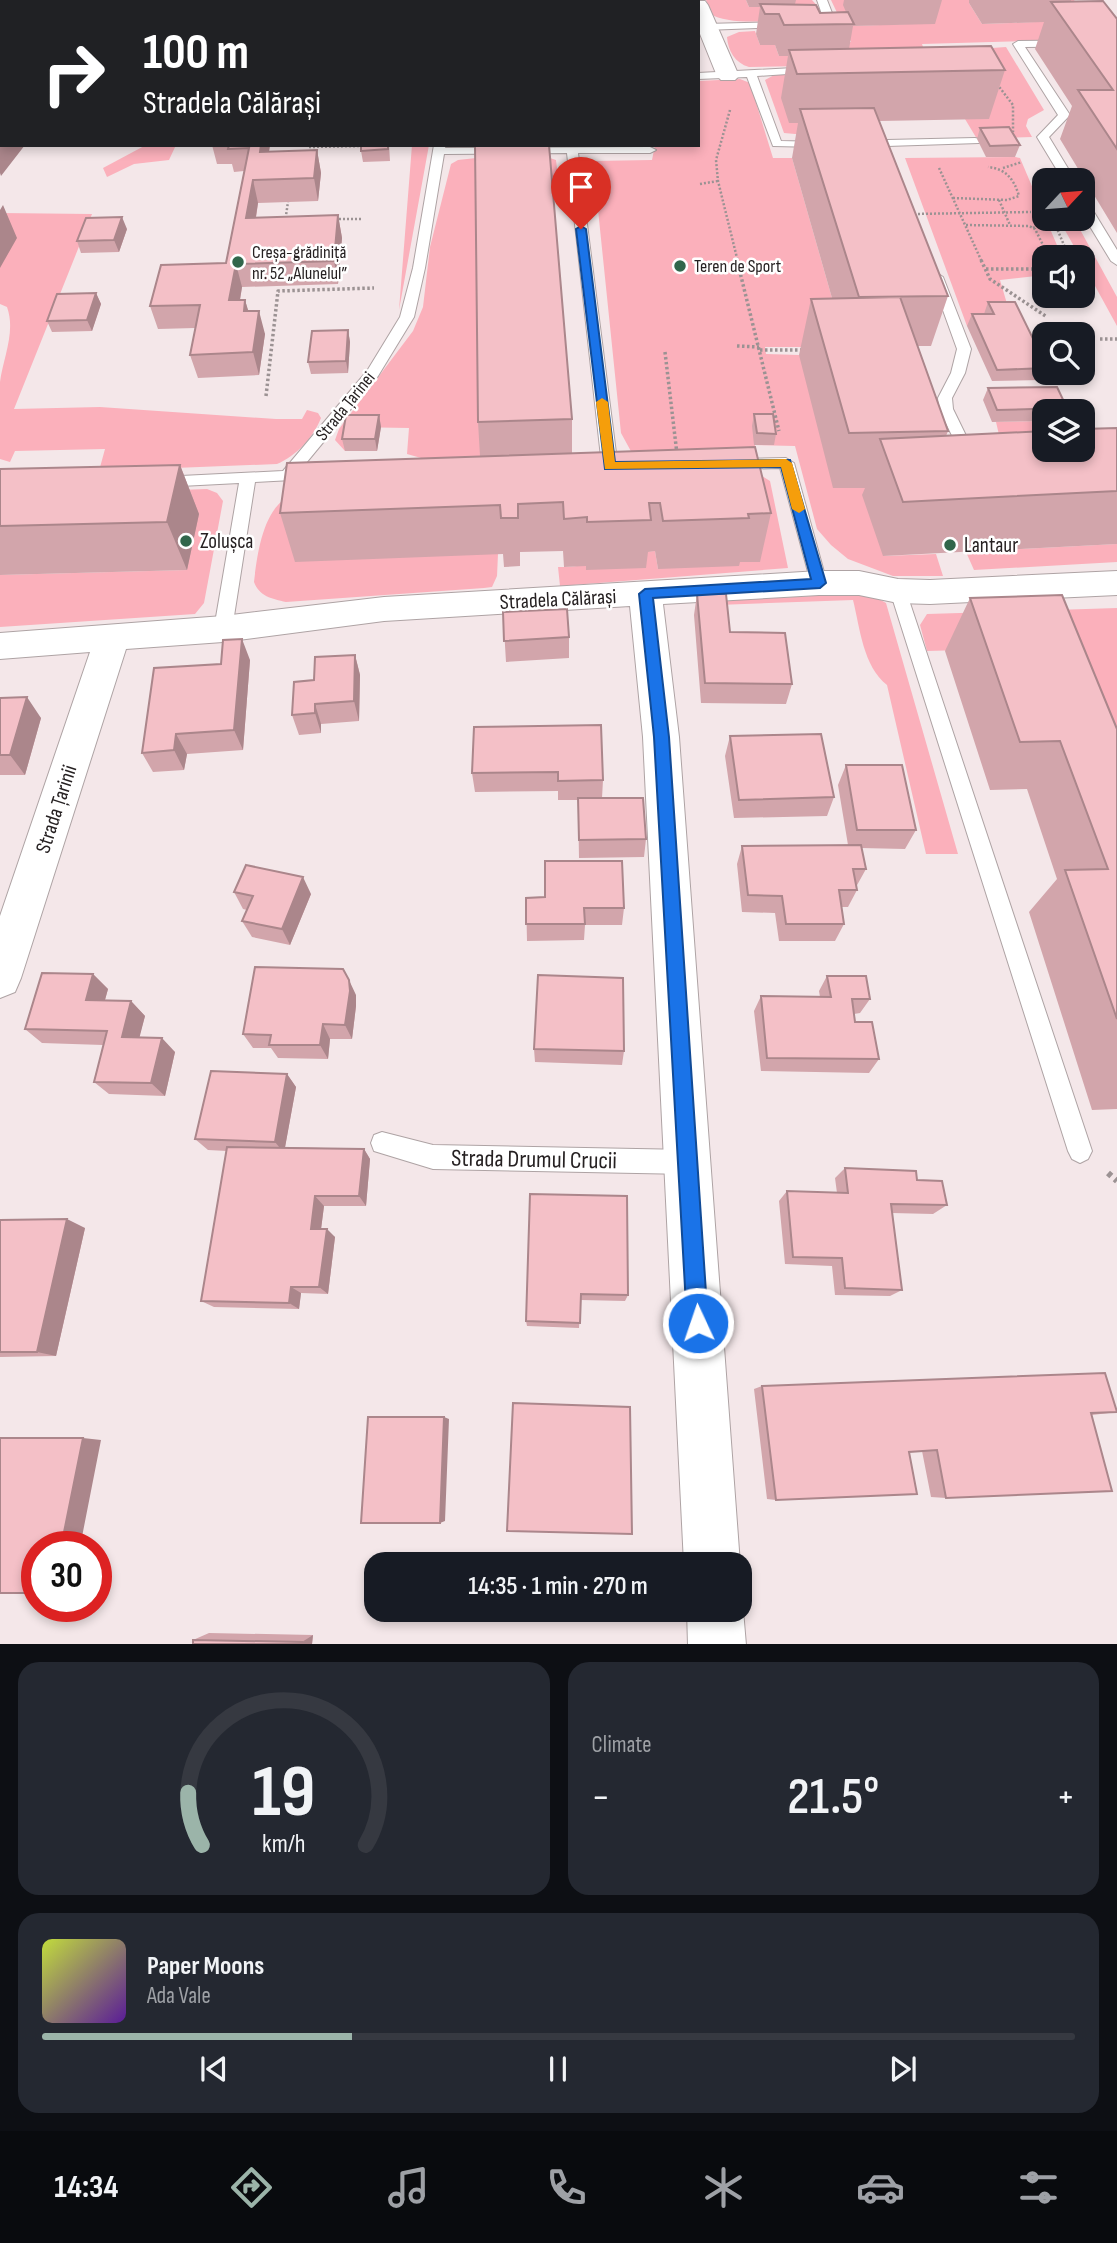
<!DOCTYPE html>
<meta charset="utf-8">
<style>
:root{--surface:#171b24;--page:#242831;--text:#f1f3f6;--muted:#9ea1a6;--line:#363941;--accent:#9bb4a9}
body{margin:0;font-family:"Sofia Sans Condensed",sans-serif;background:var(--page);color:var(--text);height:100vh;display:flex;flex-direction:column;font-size:26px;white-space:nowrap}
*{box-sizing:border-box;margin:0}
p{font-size:23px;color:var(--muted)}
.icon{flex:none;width:38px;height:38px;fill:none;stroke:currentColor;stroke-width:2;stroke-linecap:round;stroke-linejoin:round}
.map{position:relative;height:1644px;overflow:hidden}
.details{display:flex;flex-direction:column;gap:18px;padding:18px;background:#0d0f14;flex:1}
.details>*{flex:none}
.hud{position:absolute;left:0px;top:0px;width:700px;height:147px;box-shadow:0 4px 10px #0003;background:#202124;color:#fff;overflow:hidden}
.needle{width:46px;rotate:64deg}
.tools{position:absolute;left:1032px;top:168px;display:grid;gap:14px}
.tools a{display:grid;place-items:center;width:63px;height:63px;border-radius:14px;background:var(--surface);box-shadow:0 4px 10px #0003;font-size:35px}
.speed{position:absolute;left:21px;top:1531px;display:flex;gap:14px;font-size:35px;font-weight:700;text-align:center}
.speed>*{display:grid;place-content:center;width:91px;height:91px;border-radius:50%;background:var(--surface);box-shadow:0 4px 10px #0003;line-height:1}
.speed .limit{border:10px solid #d22;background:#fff;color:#111}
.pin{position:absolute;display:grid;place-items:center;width:60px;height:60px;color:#fff;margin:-72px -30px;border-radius:50% 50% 50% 0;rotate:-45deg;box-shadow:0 0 7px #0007}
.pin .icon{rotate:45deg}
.me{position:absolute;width:77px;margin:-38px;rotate:357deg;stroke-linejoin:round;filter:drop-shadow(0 0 5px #0008)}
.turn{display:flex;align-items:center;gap:24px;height:147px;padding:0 28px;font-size:32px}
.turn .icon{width:91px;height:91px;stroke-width:2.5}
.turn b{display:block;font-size:49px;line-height:60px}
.big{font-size:52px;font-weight:600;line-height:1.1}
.details .tile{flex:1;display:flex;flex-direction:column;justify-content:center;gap:10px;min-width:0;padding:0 24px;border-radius:21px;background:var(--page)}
.details .dial{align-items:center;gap:0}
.dial svg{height:182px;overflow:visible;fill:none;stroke:var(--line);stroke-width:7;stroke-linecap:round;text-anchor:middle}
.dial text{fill:var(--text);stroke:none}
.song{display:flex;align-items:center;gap:21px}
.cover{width:84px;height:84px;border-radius:10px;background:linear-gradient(135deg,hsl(70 70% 55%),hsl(270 70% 35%))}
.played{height:7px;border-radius:4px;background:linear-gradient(90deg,var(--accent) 30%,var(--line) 30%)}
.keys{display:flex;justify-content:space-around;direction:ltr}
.heat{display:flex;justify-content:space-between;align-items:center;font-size:38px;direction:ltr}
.details .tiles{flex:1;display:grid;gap:18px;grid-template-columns:1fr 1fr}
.tile:last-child{grid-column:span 2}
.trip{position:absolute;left:364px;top:1552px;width:388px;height:70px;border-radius:21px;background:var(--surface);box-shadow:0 4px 10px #0003;font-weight:600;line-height:70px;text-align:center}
.tab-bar{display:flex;height:112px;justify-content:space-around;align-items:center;background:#090b0e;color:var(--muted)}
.tab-bar .icon{width:49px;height:49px}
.tab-bar .active{color:var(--accent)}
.tab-bar b{font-size:32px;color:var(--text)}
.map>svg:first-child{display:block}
.green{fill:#fbb0bb}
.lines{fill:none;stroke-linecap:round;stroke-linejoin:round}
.service-casing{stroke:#aea3a4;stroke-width:2}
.minor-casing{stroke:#aea3a4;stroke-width:2}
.path-far2{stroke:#9b9293;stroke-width:2.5;stroke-dasharray:2 2;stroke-linecap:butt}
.path-far1{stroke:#9b9293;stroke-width:3.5;stroke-dasharray:2.5 2.5;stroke-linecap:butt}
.path{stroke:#9b9293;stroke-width:6;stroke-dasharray:4.5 4.5;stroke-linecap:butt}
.service{fill:#fff;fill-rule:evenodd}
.minor{fill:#fff;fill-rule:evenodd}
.wall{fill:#d2a5ab}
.shaded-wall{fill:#ab868b}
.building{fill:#f4c0c7;stroke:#ab868b;stroke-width:2}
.route{fill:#1a73e8;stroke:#114b97;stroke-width:2}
.slow{fill:#f59e0b}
.poi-dot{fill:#31664b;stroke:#fff;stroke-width:2.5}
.labels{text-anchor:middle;stroke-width:5;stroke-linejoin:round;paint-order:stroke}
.far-poi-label{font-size:18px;fill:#262122;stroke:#fff;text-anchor:start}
.far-street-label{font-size:18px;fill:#262122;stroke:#fff}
.poi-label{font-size:21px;fill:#262122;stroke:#fff;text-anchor:start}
.street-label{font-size:21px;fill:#262122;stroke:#fff}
.near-street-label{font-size:24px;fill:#262122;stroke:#fff}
</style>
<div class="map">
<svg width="1117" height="1645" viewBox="0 0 1117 1645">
<rect width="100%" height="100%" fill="#f4e7e9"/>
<path class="green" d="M706,0H746L749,7L794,6L792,0H812L820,9L818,13C798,21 728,27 711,14Z
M831,0H863L853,26L935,23L883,0H998L969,3L982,24L1063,21L1030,0H1074L1103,39L922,44L926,56L918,64L749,67C735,63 728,51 727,37L739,32L755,31L760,45H775L779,56L847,54L842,43L851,42Z
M1006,47L1044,110L1028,119L1026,126L1032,137L977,139L965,119L989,118L978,49Z
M892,72L803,122L806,135L784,133L765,80L776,74Z
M740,79L750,83L773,158H792L846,347H765L766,354L799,355L927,486L883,556L936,554L943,576H893L848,559L831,545L817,529L795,446L755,445L756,454L633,455L621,433L593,161L652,160L655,145H698V81Z
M146,145H176L169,160L134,164L107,177L103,168Z
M412,145H429L399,310Z
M485,157H547L556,160L558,177H548L481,471L474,473L407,454L409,428L349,427L345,451L335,440L339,429L413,331L423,307L430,247L451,164L458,160Z
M1015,157L1020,158L1062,257H1045V275L1000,280L1010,314L989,326H967L905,158Z
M0,213L92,214L14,409L100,407L276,419H302L307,410L318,413L321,418C313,438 296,456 277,464L99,471L105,449L15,451L10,462L0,459C0,434 0,407 0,382C3,358 16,332 7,307L0,304Z
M1077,224L1117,297V326L1083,264V257H1080L1062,225Z
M1045,421V436L1000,439L996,422Z
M759,474L770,481L788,568L560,586L558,567C592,568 622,553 655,551L658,569Z
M207,489L217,493L223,501L204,603L195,614L0,627V575L187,570L179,490Z
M282,501L498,554L497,576L492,587L484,588L286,602C272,599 259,596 254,582C257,556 262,518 282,501Z
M1117,544V562L974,570L966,552Z
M868,593L886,603L958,854H926L887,685C863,666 860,628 853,600L718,605L719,601Z
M1117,608V796L1031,648L927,651L920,625L927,614Z"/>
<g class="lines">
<g class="service-casing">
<path id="service" d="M817,0H827L834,18L832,24L811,27L806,24L824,20Z
M781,22L785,23V27L705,30L700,27L705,24Z
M1117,40V46L1025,47L1070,115L1049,137L1075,180H1063L1037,137L1058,115L1013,44L1018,41Z
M812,67L816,68V72L757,76L781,141L822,142L824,144L818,147L773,146L747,77L698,79V73Z
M975,138L979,139V143L887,146L881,143L887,140Z
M434,145H446L445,148L650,147L656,150L650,153H578L617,461L624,462L627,466L619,471L605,470L602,466L567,153L444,154L425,268L414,317L378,376L292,480L255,482L232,629L229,634H217L214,629L239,483L161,487L153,482L161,477L283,471L367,371L400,317L413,268Z
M1083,200L1089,204L1117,250V265L1111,261L1083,215Z
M937,273L943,277L971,349L965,373L952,398L953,409L976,456L969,461L962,456L939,409L938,398L951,373L957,349L931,277Z
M786,458L794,463L827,583L819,589L811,583L780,468L733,469L725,464L733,459Z
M898,585L906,591L1092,1151L1088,1159L1080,1163L1072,1159L1068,1151L890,591Z
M382,1132L433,1145L688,1150L696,1154L700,1162L696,1170L688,1174L433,1169L374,1151L371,1143L374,1135Z"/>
</g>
<g class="minor-casing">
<path id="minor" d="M691,1H705L708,5L739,76L735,80H721L717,76L698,29V2Z
M2,107V121L0,122V108Z
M819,571H859L898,579L930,580L1117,571V595L930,604L898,603L859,595H819L663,604L679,737L740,1564H684L643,737L630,606L384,621L223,642L126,649L21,978L15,992L0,998V916L90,652L0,659V633L223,616L384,597Z
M740,1602L743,1610L746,1645H688L687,1610H740Z"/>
</g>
<path class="path-far2" d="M997,84L1013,105V132
M730,110L716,160L718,181L738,262
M309,147L363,146
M939,168L982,262
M1003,168L1022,162
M700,184L718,181
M953,198L1007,200L1019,196C1014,179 1006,169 988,167
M999,200L1010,225
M914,214L1031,212
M335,219H362
M1053,219L1069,257
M285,222L288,202
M966,225L1029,226L1035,229L1049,257
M1033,228L1053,219"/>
<path class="path-far1" d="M737,260L779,431
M981,260L990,279L1047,317
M986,269H1045
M1100,339H1117
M737,346L759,347
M760,350H805
M665,352L677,454
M266,396L278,291L374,288"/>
<path class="path" d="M1108,1173L1117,1181"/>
<use href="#service" class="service"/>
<use href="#minor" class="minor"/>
</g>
<path class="wall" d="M0,0H73L79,2H2V18L0,19Z
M111,0H162V2H111Z
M205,0H295L292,2H205Z
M526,0V2H358Z
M622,0H666V2H622Z
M746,0H796L795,4L820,13L846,12L843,5L844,0H942L935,24L853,26L849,49L1005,70L989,119L879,121L948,296L931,346H918L948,431L946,436L1117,428V544L883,556L862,495L865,488H833L799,355L811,299L832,298L792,158L798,123H789L781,98L788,56H779L775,45H760L756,34L760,7H749Z
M969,0H1071V1L1117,19V233L1060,139L1072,106L1035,49L1044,22L982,24L969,3Z
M980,128L1020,145L1015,157H986L977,139Z
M212,145H270L269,152L317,150L321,173L318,201L258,203L256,218L338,215L342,238L338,284L242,287L240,300H245L248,311L265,334L259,375L198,378L190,355L195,328L158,329L150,306L226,263L244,171L234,172L232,164H217Z
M389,145L390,161L363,162L361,151Z
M127,229L119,252L81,253L77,241Z
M96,293L101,304L92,331L52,332L47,321Z
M988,302L1045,363V373L1042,380L992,381L967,326L972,314H984Z
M348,330L350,342L348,373L311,374L308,362Z
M988,388L1067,408L1065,411H1045V421L992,422L983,400Z
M754,414L776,434L774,445H754L752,426Z
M379,415L381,427L377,451H345L342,439Z
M572,419V453L771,513L760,562H740L739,566L658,569L655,551L648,552L646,568L586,570V566L564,567L563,551L520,552V566L504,567L503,554L295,562L280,513L480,456L478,422Z
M180,465L199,514L187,570L0,575V469Z
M697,594L730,632L792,684L786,704L701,703L694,615Z
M970,598L1117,729V1109L1092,1110L1029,912L1057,879L1027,789L990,790L945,651Z
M503,612L569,637V658L506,662Z
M355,655L360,675L359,721L321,724V733L299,735L292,715L314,680Z
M250,660L243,750L187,754L184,770L153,772L142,753L221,664Z
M0,698L41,718L25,775H0Z
M474,727L603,780L602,798L646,839L644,857L579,858L578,800H558V791L475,792L472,773Z
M730,736L834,797L827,816L734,818L725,756Z
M846,765L916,830L905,849L861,848L866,869L856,887L857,890L848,907H841L844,924L835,941H779L775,913L742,912L737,864L742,846L848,845L838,785Z
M234,892L311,894L290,945L252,937L242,921L247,910L243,909Z
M526,898L624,908L622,925H585L584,940L527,941Z
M93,974L108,989L105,1000L131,1001L145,1016L139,1037L175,1052L165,1096L109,1094L94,1082L103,1045L42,1043L25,1029Z
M827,976L870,999L860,1013L854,1014L855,1022L879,1059L869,1073L761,1071L754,1011L761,996L820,997L819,991Z
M356,995V1006L352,1039H330L328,1059L278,1058L271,1048H253L243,1034Z
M534,1049L624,1051L622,1065L535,1062Z
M287,1074L296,1087L285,1147L364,1149L370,1159L366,1206H324L321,1229L335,1237L328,1294L301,1293L299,1309L214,1307L201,1301L227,1151L208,1150L195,1139Z
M845,1168L917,1180L947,1205L933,1214L892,1213L902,1290L890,1296L835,1295L832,1266L785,1264L779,1201L787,1191L837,1193L835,1178Z
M627,1196L628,1295L625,1301L581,1300L579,1328L527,1326L526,1321Z
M0,1220L85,1228L56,1356L0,1357Z
M762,1386L1117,1412L1092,1415L946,1498L931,1497L922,1451L909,1452L776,1500L767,1499L754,1389Z
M209,1633L313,1635L312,1644L193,1640Z"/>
<path class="shaded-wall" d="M0,0H5L6,2H2V18L0,19Z
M37,0H67L64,2H38Z
M128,0H138V2H128Z
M144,0H162V2H145Z
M277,0H295L292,2H277Z
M2,140V145H25L1,176L0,173V142Z
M261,145H270L265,175L260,152Z
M317,150L321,173L318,201L314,178Z
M253,180L258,203L252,241L246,218Z
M3,205L17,238L0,268V210Z
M338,215L342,238L338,284L334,261Z
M122,217L127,229L119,252L114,240Z
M236,264L242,287L236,323L229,300Z
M96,293L101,304L92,331L87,320Z
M245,300L252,323L244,311Z
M259,311L265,334L259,375L253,352Z
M348,330L350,342L348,373L346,361Z
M379,415L381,427L377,451L375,439Z
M180,465L199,514L187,570L167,522Z
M242,639L250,660L243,750L234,730Z
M355,655L360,675L359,721L354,701Z
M27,697L41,718L25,775L10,755Z
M315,704L321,724V733L315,713Z
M176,734L187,754L184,770L174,750Z
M303,877L311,894L290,945L282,929Z
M93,974L108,989L101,1014L86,1000Z
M349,980L356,995V1006L352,1039L345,1025Z
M131,1001L145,1016L136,1051L122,1037Z
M323,1024L330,1039L328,1059L320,1045Z
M162,1038L175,1052L165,1096L151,1083Z
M287,1074L296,1087L284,1153L275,1142Z
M364,1149L370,1159L366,1206L359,1196Z
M315,1196L324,1206L320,1237L311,1229Z
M67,1219L85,1228L56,1356L37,1352Z
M327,1229L335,1237L328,1294L319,1287Z
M291,1287L301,1293L299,1309L289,1303Z
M444,1417L449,1419L445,1521L440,1523Z
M83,1438L101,1440L80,1547H61Z
M313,1635L312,1644H302V1642Z"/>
<path class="building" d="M62,0H73L79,2H59Z
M205,0H250L247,2H210Z
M358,0H526L358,2Z
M1103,1L1117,19V149L1078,90H1113L1051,2Z
M760,4L816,5L820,13L848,12L854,24L784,25L779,14H765Z
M991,46L1005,70L797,74L789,50Z
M874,108L948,296L859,297L800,109Z
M0,119H2V140L0,142Z
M1009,127L1020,145L990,146L980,128Z
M229,145H261L260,152L317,150L314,178L253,180L246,218L338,215L334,261L236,264L229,300H245L244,311H259L253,352L190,355L200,305L150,306L161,265L226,263L249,148L228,149Z
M361,145H388V149L361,151Z
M475,145H549L572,419L478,422Z
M122,217L114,240L77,241L86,218Z
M96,293L87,320L47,321L57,294Z
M900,297L948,431L849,433L811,299Z
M988,302H1015L1045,363V368L997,370L972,314H994Z
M348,330L346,361L308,362L312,331Z
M1057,387L1067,408L997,410L988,388Z
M754,414H773L776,434L757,433Z
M346,415H379L375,439H342Z
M1117,428V491L959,499L903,502L880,439L1045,431V450H1083V429Z
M755,447L771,513L748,514L749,518L663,521L660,503H649L651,520L587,522V517L564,519L563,502L518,504V518H501L500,505L280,513L287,463Z
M180,465L167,522L0,526V469Z
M697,594H726L730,632L785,633L792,684L705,683Z
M1062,595L1117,729V1019L1065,870L1108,869L1060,741L1020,742L970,598Z
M567,609L569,637L504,641L503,612Z
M242,639L234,730L176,734L174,750L142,753L154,668L221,664L223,640Z
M355,655L354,701L315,704V713L292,715L294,682L314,680L315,657Z
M27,697L10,755H0V698Z
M601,725L603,780L558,781V772L472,773L474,727Z
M821,734L834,797L739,800L730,736Z
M846,765H902L916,830H857Z
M578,798H643L646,839L579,840Z
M861,845L866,869H853L857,890H839L844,924H786L782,896L748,895L742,846Z
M545,861H622L624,908H584L585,924H526V898L545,897Z
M246,865L303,877L282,929L242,921L253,896L234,892Z
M255,967L343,969L349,980L350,991L345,1025L323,1024L320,1045H269L271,1035L243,1034Z
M42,973L93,974L86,1000L131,1001L122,1037L162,1038L151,1083L94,1082L107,1031L25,1029Z
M538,975L623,978L624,1051L534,1049Z
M827,976H866L870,999H852L855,1022H872L879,1059L767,1058L761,996L831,997Z
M211,1071L287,1074L275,1142L195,1139Z
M227,1147L364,1149L359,1196H315L311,1229H327L319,1287H291L289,1303L201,1301Z
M845,1168L916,1171L917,1180L942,1181L947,1205L891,1204L902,1290L845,1288L842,1258L793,1257L787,1191L848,1193Z
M530,1194L627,1196L628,1295L581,1294L580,1323L526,1321Z
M67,1219L37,1352H0V1220Z
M1105,1373L1117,1412L1091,1413L1112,1491L946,1498L937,1450L909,1452L917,1494L776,1500L762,1386Z
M513,1403L630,1407L632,1534L507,1531Z
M368,1417H444L440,1523H361Z
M0,1438H83L61,1547H37V1593H0Z
M193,1640L302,1642V1644H193Z"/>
<path class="route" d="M581,226L586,229L615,462L790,460L826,583L820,588L653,598L669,737L708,1323L705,1330L698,1333L690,1330L687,1323L654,737L639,594L645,589L811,579L781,467L605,469L576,229Z"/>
<path class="slow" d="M602,398L608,402L615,462L786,459L792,463L805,509L799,513L792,509L781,467L605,469L596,402Z"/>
<g class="poi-dot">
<circle cx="238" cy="262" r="7"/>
<circle cx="680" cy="266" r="7"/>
<circle cx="186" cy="541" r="7"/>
<circle cx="950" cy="545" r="7"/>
</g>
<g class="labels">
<g class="far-poi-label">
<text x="252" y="258">Creșa-grădiniță<tspan x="252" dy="21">nr. 52 „Alunelul”</tspan></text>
<text x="694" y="272">Teren de Sport</text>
</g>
<g class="far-street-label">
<text transform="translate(345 406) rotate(-51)" y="6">Strada Țarinei</text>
</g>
<g class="poi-label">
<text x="200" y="548">Zolușca</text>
<text x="964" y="552">Lantaur</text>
</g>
<g class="street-label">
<text transform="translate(558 599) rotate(-3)" y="7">Stradela Călărași</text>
<text transform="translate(56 809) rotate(-72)" y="7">Strada Țarinii</text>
</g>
<g class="near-street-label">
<text transform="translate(534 1159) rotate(1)" y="8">Strada Drumul Crucii</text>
</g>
</g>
</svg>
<div class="tools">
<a><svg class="needle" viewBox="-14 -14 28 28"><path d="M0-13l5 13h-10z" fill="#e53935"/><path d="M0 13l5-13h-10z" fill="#9ea1a6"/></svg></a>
<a><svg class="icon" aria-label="sound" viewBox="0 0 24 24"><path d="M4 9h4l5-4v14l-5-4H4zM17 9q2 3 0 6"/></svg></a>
<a><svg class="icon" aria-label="search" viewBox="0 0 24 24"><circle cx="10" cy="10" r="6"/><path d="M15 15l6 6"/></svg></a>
<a><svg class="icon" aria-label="layers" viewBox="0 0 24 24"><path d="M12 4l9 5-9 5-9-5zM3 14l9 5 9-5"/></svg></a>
</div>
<div class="speed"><div class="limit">30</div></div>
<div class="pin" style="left:581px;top:229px;background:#d93025"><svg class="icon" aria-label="arrive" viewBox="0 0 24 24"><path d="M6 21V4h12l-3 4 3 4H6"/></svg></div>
<svg class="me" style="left:698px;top:1323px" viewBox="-20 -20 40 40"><circle r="17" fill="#1a73e8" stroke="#fff" stroke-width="3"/><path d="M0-11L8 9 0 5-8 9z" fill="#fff"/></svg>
<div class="trip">14:35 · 1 min · 270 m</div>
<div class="hud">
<div class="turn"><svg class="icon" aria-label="right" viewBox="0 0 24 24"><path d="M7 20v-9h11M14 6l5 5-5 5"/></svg><div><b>100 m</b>Stradela Călărași</div></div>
</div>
</div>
<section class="details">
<div class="tiles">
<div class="tile dial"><svg viewBox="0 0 100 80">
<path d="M14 69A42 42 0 1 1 86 69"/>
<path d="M14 69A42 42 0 0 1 8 46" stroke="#9bb4a9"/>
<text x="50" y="56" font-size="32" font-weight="700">19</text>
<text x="50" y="72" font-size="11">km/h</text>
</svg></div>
<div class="tile"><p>Climate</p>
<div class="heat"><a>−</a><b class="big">21.5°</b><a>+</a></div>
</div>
<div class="tile">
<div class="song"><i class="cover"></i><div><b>Paper Moons</b><p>Ada Vale</p></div></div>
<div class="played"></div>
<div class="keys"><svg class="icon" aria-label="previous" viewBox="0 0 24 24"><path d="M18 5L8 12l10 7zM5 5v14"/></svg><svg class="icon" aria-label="pause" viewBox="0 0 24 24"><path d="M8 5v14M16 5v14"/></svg><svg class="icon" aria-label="next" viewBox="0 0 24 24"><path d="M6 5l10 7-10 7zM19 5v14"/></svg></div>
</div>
</div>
</section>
<nav class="tab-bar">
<b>14:34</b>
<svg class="icon active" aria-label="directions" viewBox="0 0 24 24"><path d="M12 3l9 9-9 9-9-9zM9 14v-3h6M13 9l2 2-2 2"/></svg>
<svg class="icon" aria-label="music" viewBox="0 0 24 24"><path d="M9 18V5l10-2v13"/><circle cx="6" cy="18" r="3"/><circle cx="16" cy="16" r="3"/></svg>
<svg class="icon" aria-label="phone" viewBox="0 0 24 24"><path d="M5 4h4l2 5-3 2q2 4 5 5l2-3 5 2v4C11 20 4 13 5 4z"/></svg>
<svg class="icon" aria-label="climate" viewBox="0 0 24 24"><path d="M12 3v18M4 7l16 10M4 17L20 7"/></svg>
<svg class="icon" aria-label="car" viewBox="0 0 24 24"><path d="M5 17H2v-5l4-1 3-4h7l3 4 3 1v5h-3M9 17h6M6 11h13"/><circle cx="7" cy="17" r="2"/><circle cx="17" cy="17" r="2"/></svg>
<svg class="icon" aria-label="filters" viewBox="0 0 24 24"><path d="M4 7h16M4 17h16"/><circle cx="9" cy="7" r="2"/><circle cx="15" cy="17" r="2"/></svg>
</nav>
